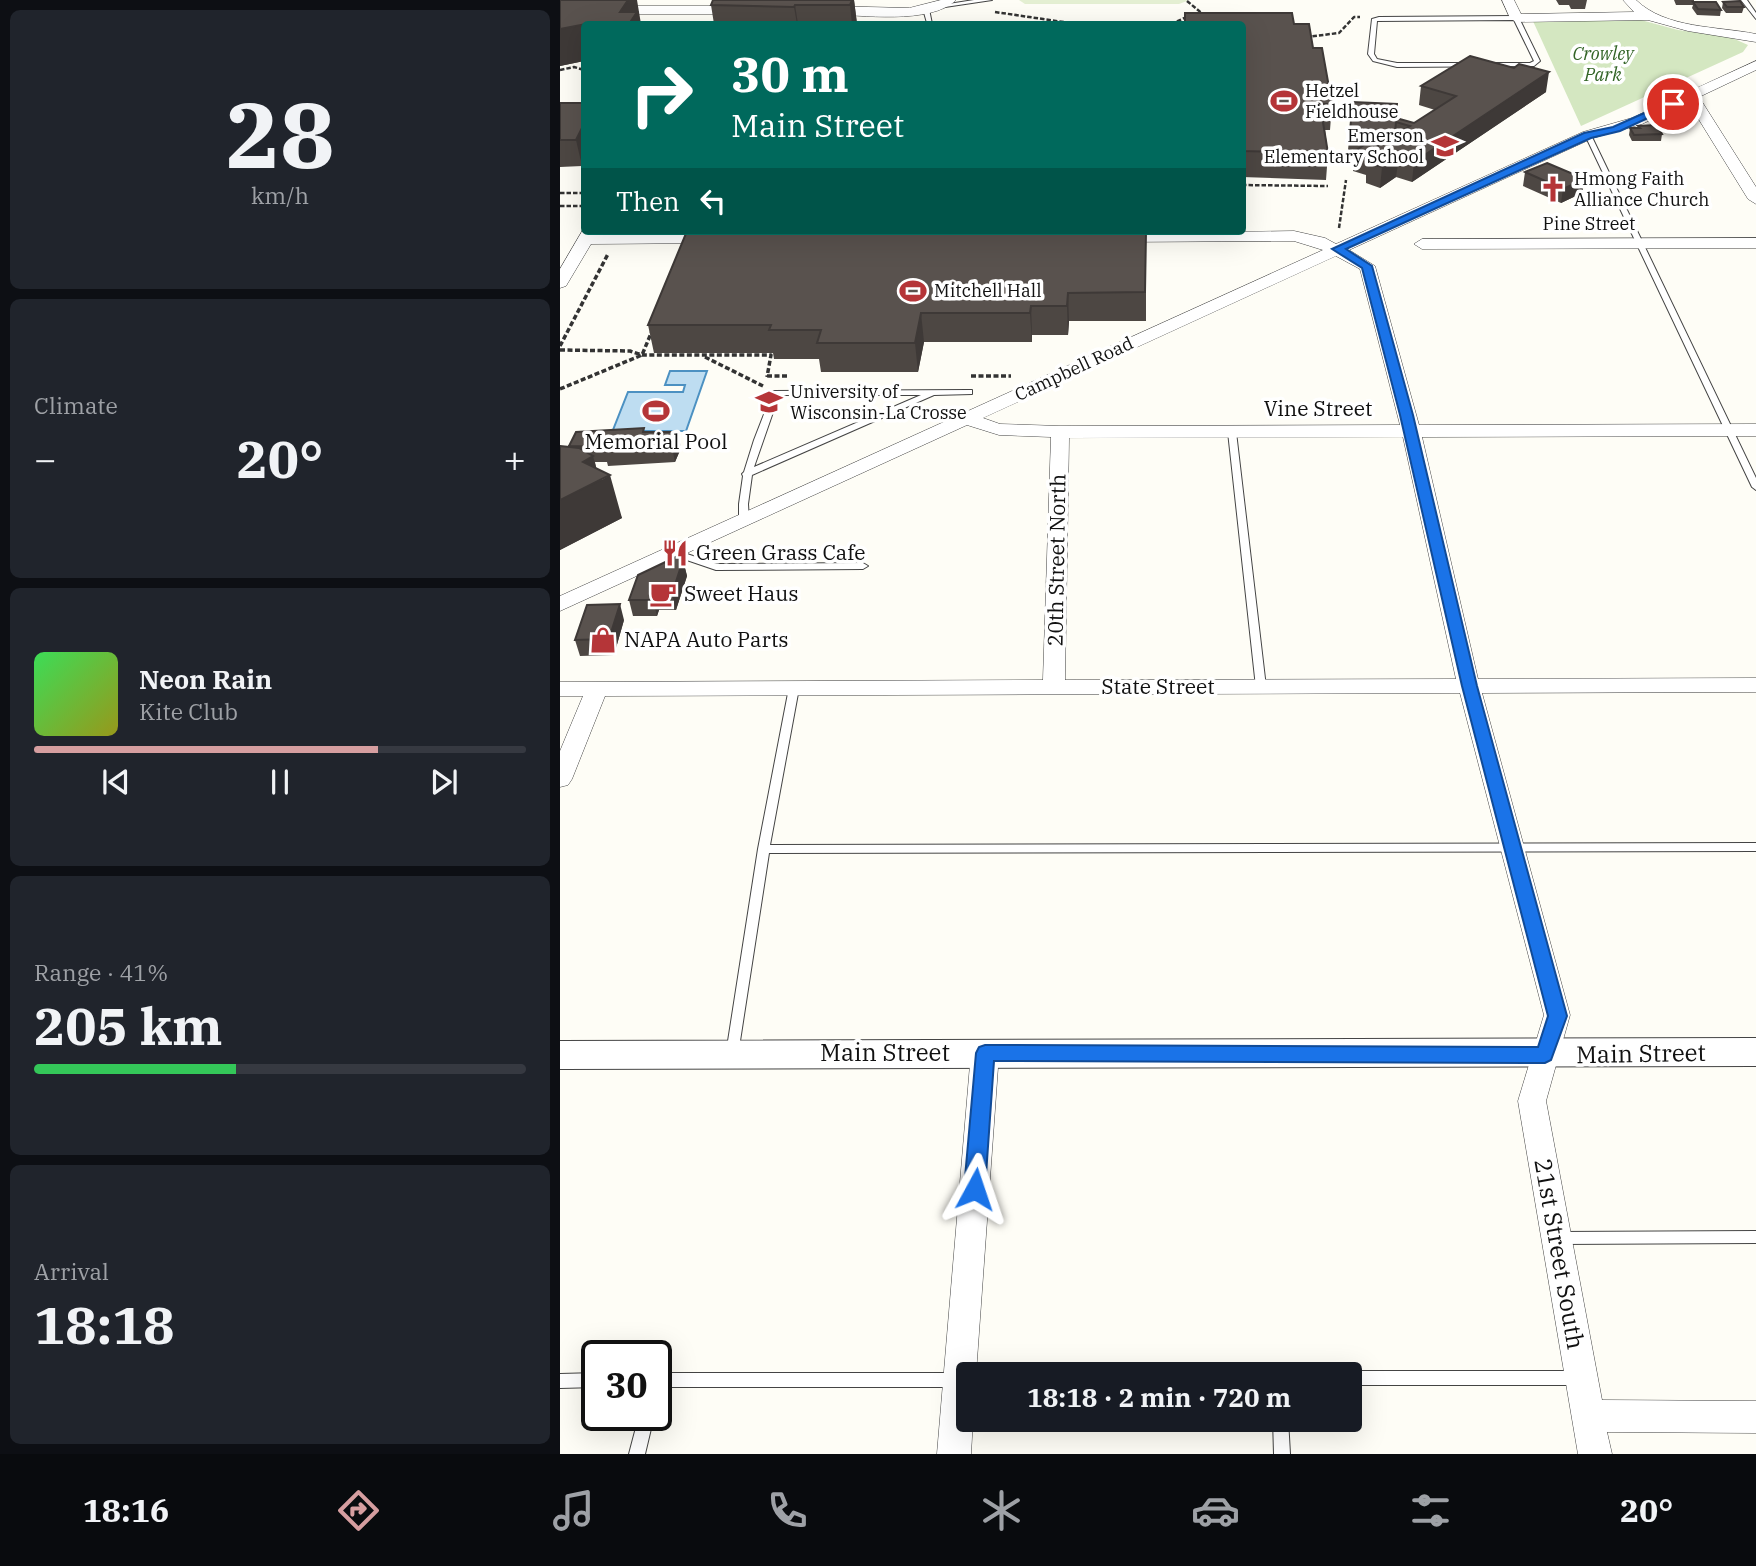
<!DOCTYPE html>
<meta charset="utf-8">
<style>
:root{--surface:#171b24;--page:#20242c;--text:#f1f3f6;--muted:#9ea1a6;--line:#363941;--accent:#d69ea0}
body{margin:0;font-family:"IBM Plex Serif",serif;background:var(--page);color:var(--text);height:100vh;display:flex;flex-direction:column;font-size:26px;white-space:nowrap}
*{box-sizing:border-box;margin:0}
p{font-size:23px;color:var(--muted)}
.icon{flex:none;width:38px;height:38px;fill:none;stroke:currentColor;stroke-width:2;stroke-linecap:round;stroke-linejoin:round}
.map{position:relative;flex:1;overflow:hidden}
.details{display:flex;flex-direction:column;gap:10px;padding:10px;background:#0d0f14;width:560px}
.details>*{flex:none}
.guide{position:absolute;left:21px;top:21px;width:665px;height:214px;border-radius:7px;box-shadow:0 7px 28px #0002;background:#00695c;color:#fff;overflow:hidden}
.speed{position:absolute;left:21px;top:1340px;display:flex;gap:14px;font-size:35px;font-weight:700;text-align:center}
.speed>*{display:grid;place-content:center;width:91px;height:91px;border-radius:50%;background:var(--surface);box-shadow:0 7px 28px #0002;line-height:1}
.speed .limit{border:4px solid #111;border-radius:10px;background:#fff;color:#111}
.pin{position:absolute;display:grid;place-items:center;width:60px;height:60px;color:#fff;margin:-30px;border:4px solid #fff;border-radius:50%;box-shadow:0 2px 7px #0007}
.me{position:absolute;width:77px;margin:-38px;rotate:5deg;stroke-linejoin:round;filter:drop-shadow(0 0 5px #0008)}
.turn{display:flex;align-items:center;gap:24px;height:147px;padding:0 35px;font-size:32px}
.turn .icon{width:91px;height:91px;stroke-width:2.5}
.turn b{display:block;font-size:49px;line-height:60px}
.then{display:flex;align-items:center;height:66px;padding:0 35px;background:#0003;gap:14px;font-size:26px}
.big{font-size:52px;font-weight:700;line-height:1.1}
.details .widget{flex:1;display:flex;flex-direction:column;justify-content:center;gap:10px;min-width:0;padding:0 24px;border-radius:10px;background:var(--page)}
.details .dial{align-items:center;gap:0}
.dial b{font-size:91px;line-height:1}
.song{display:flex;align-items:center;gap:21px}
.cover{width:84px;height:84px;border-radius:10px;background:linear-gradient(135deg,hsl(130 70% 55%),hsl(60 70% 35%))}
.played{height:7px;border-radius:4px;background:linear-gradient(90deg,var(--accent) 70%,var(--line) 70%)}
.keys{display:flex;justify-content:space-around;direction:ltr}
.heat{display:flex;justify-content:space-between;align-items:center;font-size:38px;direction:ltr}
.charge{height:10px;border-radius:5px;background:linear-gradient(90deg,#34c759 41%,var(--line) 0)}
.trip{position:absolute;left:396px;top:1362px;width:406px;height:70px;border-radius:7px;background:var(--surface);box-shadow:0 7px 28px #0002;font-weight:700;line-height:70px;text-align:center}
.tab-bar{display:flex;height:112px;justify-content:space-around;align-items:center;background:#090b0e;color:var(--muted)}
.tab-bar .icon{width:49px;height:49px}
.tab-bar .selected{color:var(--accent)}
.tab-bar b{font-size:32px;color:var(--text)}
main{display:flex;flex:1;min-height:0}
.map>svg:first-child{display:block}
.green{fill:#d4e7c1}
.pitch{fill:#e4efd2}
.water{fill:#beddf1;stroke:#4c91c2;stroke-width:2}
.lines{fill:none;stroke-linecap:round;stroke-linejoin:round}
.service-casing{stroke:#444;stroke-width:2}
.minor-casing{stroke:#444;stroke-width:1}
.tertiary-casing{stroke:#444;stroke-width:2}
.path-far1{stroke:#333;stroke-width:2.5;stroke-dasharray:4.5 2;stroke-linecap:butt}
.path{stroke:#333;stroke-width:3.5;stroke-dasharray:5 2.5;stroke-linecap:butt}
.service{fill:#fff;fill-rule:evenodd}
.minor{fill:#fff;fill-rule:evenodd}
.tertiary{fill:#fff;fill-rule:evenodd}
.wall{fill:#4d4743}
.shaded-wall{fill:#3e3937}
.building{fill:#59524e;stroke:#3e3937;stroke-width:2}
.route{fill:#1a73e8;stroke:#114b97;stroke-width:2}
.labels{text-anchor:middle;stroke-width:7;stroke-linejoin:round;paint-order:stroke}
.far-park-label{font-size:18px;font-style:italic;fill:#326426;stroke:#fff}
.far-poi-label{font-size:18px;fill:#111;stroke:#fff;text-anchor:start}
.far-street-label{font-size:18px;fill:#111;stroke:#fff}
.street-label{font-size:21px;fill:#111;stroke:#fff}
.poi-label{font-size:21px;fill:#111;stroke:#fff;text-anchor:start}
.near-street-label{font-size:24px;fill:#111;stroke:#fff}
</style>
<main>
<section class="details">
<div class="widget dial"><b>28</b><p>km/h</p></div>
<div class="widget"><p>Climate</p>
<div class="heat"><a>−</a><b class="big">20°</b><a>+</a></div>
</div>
<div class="widget">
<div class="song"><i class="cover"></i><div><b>Neon Rain</b><p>Kite Club</p></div></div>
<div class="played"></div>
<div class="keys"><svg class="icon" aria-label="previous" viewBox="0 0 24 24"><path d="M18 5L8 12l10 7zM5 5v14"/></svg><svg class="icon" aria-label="pause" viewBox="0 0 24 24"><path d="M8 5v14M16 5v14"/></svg><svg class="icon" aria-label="next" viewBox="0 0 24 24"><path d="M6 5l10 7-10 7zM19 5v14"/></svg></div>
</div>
<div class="widget"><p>Range · 41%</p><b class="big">205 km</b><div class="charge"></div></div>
<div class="widget"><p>Arrival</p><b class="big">18:18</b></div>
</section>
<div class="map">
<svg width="1196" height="1454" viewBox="0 0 1196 1454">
<rect width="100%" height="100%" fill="#fefdf6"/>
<path class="green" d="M972,19L1081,20L1118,30L1170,37L1188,45L1183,52L1021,126Z"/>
<path class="pitch" d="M459,0H627V1L619,4H465Z"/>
<path class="water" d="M110,371H147L126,431H78L51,435L68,392H123L125,385H105Z"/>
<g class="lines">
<g class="service-casing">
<path id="service" d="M414,0H432L385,7L382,5Z
M1181,0H1187L1196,13V19Z
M366,7L369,9L372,24L367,23L363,9Z
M956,16L959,18L980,61L974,66L837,67L813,61L808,54L812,19L819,17ZM954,20L974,61L970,63H837L817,59L814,54L817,21Z
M1026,134L1031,135L1196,478V490L1192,487L1025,135Z
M409,390H412V394L374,395L192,475L188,504L189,521L184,524L179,521V504L183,476L182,474L184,472L194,440L213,391ZM219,395H361L194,467Z
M672,429L676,432L706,687L701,690L696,687L668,432Z
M115,550L157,564L303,563L308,566L303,569L156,570L112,555L110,553Z
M234,685L239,688L210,845L1196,843V851L209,853L178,1054L176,1058L172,1059L168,1058L166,1054L198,849L229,688Z
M1196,1231V1243L999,1244L994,1242L992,1238L994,1234L999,1232Z
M789,1371H1017L1022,1373L1024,1378L1022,1383L1017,1385H789V1374H783Z
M37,1373V1387L0,1388V1374Z
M96,1373H398L403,1375L405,1380L403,1385L398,1387H96Z
M79,1416H94L85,1454H69Z
M713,1419H728L730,1454H714Z"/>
</g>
<g class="minor-casing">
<path id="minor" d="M381,0H396C371,25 300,15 266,14L260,10L266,6L349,8Z
M942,0H954L961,14L1074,12L1063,0H1076C1106,29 1157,26 1196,34V42L1128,31L1088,20L956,22L950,18Z
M0,6H182L188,10L182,14H0Z
M1196,61V70L1139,97L1196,187V204L1188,199L1128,102L1082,124L1033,138L789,250L815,266L859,425L1196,424V436L862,437L918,679L1196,678V692L922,693L1010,1015L986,1101L1042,1400L1196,1401V1433L1047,1432L1052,1454H1018L958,1101L984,1015L900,693L45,696L12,779L8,785L0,787V751L23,696H0V682L483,680L491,437L439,435L407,425L0,611V596L763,250L734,241L554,242L546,237L548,234L734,231L765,238L776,244L1023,132L1072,118L1123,94L1117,84L1119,81H1129L1134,89ZM776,256L800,269L840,425L500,426L440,424L423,418ZM843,437L896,679L505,680L509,438Z
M24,228V231H38L36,234L156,233L164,238L156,243L31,244L6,286L0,288V269Z
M1196,238V248L862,249L854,244L862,239Z
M425,1042L435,1045L439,1053L416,1374H408V1419H413L411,1454H377L411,1053L415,1045Z"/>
</g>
<g class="tertiary-casing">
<path id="tertiary" d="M1196,1038V1066L0,1069V1041Z"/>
</g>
<path class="path-far1" d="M627,1L644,15
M435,12L517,24
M611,24L629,16
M746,37L779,33L794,17H800
M0,70L14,67L24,70
M682,185L768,186
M0,193H24
M0,206H24
M779,228L786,180"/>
<path class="path" d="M0,346L48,254
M0,350L70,351L82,355H211L207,377
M145,357L203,386
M207,376H227
M411,376H451
M0,389L82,355L92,331"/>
<use href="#service" class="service"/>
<use href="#minor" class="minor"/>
<use href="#tertiary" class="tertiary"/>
</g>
<path class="wall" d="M0,0L81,23V24H24V61L0,66Z
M294,0L297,24H154L151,5Z
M996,0H1027L1025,9H1011L1009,5H999Z
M1114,0H1134V2L1161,10L1160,16L1137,15L1132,8L1133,5H1116Z
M1163,2L1184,7L1182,13H1166L1162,8Z
M682,24H734L753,48L772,104L770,130H765L768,153L766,180L682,177Z
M861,86L986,92L852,182L836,177L820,188L806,183V175L793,171L795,151L788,150L790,130L836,118L854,123L875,110L859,105Z
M0,103H24V161L22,166L0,167Z
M1078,126L1102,134L1101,141H1072L1069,135L1070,128H1078Z
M965,172L1025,179L1022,193L1001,203L963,186Z
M127,231H560V233L586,232V321H509L508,335H472V342H364L358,372H261L259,359H214L213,353H94L88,325Z
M85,432L121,448L115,462L48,466L47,462H35L36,468L62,518L0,550V446L9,447V446Z
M123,560L127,576L116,610H99L97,616H73L69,600Z
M64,620L54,655L20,656L15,640Z"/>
<path class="shaded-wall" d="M68,0H77L81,24H69L60,12Z
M292,0H294L297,24H292L290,5Z
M235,5L238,24H237L234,7Z
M24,24V61L0,66V29L26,24H27Z
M989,72L986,92L852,182L854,162Z
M24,124V161L22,166L16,140Z
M839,157L836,177L820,188L822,167Z
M1025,179L1022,193L1001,203L1003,189Z
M508,293L509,321L508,335L507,306Z
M471,306L472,335V342L470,313Z
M361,313L364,342L358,372L355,343Z
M118,432L121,448L115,462L112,447Z
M33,456L40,481L50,475L62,518L0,550V500L23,462Z
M123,560L127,576L116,610L112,594Z
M95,594L99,610L97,616L93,600Z
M60,604L64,620L54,655L49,639Z"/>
<path class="building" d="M0,0H68L60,12H77L69,24H26L0,29Z
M153,0H292L290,5H235L234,7L151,5Z
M1180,1L1184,7H1167L1163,2Z
M1133,2H1156L1161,10L1138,9Z
M625,13H732L734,24H749L753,48H762L772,104H760L768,153L682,151V24H613H625Z
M910,56L954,68L959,64L989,72L854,162L839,157L822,167L807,163L816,157L795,151L807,143L818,146L850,126L836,122L835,133L790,130L793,102L837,104L836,118L854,123L896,96L861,86Z
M0,103H24V124L16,140H0Z
M1097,125L1102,134L1074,135L1070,128H1080L1078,126Z
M987,163L1025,179L1003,189L965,172Z
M127,231H559V233L586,232L585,292L508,293L507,306H471L470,313H361L355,343H257L261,330H209L211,325H88Z
M84,428L83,432H118L112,447L44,450L45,447L9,446L16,432Z
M0,446L19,448L33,456L23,462L50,475L0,500Z
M118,556L123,560L112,594H95L93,600H69L78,575Z
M60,604L49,639L15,640L27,605Z"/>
<path class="route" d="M1109,102L1118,104L1060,131L1031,138L786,249L812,266L853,415L917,686L1007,1016L991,1060L985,1063L434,1061L425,1189L422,1195L415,1198L407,1195L404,1189L416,1053L419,1047L425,1045L978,1047L988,1016L902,686L840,415L802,268L772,249L1024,133L1053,127Z"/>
<defs>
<g id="stadium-bare" transform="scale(2.1)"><path d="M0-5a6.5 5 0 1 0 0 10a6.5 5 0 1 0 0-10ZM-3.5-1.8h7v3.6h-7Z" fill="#b53538" stroke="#fff" stroke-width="2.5" paint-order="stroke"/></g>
<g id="school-bare" transform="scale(2.1)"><path d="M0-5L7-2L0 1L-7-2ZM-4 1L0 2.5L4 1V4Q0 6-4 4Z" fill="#b53538" stroke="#fff" stroke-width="2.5" paint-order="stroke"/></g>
<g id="church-bare" transform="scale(2.1)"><path d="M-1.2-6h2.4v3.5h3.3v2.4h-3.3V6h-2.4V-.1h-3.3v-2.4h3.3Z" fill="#b53538" stroke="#fff" stroke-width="2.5" paint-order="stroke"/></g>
<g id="university-bare" transform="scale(2.1)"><path d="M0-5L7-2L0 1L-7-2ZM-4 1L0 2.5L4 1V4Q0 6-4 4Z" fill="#b53538" stroke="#fff" stroke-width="2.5" paint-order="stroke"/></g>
<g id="restaurant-bare" transform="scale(2.1)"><path d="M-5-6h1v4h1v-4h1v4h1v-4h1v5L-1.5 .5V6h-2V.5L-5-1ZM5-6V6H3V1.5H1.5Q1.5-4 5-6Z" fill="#b53538" stroke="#fff" stroke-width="2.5" paint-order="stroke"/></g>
<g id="cafe-bare" transform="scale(2.1)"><path d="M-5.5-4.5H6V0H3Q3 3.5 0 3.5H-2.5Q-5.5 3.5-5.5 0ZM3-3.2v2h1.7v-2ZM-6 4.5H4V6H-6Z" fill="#b53538" stroke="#fff" stroke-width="2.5" paint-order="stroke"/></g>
<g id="shop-bare" transform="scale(2.1)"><path d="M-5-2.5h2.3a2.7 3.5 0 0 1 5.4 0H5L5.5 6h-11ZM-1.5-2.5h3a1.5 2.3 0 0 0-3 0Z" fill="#b53538" stroke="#fff" stroke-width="2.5" paint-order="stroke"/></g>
</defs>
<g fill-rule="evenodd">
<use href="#stadium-bare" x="724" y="101"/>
<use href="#school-bare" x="885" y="146"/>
<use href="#church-bare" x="993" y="189"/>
<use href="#stadium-bare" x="353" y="291"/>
<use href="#university-bare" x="209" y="402"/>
<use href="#stadium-bare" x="96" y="411"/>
<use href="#restaurant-bare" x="115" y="553"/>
<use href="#cafe-bare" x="103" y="594"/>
<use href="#shop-bare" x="43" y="640"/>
</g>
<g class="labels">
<g class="far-park-label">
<text x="1043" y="60">Crowley<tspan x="1043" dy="21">Park</tspan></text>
</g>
<g class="far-poi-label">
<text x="745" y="97">Hetzel<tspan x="745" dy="21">Fieldhouse</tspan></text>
<text x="864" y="142" text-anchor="end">Emerson<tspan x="864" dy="21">Elementary School</tspan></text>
<text x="1014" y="185">Hmong Faith<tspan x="1014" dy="21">Alliance Church</tspan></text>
<text x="374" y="297">Mitchell Hall</text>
<text x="230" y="398">University of<tspan x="230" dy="21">Wisconsin-La Crosse</tspan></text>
</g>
<g class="far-street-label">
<text x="1029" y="230">Pine Street</text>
<text transform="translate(514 369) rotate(-25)" y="6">Campbell Road</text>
</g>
<g class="street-label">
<text x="758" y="416">Vine Street</text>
<text transform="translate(497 560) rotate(-89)" y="7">20th Street North</text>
<text x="598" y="694">State Street</text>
</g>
<g class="poi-label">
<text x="96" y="449" text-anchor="middle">Memorial Pool</text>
<text x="136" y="560">Green Grass Cafe</text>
<text x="124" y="601">Sweet Haus</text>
<text x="64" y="647">NAPA Auto Parts</text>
</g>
<g class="near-street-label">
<text x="325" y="1061">Main Street</text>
<text transform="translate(1081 1054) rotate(-1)" y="8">Main Street</text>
<text transform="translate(999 1254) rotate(80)" y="8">21st Street South</text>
</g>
</g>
</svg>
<div class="speed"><div class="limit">30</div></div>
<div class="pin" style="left:1113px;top:104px;background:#d93025"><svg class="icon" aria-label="arrive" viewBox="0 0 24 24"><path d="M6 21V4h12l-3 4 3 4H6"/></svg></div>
<svg class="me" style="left:415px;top:1189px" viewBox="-20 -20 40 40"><path d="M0-17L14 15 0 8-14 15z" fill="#1a73e8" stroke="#fff" stroke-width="4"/></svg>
<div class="trip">18:18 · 2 min · 720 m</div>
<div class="guide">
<div class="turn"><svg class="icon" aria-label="right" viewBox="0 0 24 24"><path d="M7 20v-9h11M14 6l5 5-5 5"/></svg><div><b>30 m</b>Main Street</div></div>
<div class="then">Then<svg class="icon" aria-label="left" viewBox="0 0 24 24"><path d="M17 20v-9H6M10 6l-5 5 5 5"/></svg></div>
</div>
</div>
</main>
<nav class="tab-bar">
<b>18:16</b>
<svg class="icon selected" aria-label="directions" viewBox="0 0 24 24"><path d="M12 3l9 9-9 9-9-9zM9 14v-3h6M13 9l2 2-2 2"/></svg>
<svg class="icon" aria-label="music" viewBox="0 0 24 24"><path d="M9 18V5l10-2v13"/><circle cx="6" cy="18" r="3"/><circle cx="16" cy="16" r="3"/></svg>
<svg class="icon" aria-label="phone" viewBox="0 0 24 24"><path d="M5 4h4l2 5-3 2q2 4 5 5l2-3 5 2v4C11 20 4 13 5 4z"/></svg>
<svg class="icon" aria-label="climate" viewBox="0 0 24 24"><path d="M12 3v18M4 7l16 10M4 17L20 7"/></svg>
<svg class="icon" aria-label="car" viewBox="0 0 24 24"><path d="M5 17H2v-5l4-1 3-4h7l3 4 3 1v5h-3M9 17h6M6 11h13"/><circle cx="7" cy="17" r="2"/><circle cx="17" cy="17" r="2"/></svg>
<svg class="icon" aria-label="filters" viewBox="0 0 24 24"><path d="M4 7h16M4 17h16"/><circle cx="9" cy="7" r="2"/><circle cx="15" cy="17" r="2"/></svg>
<b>20°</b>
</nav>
